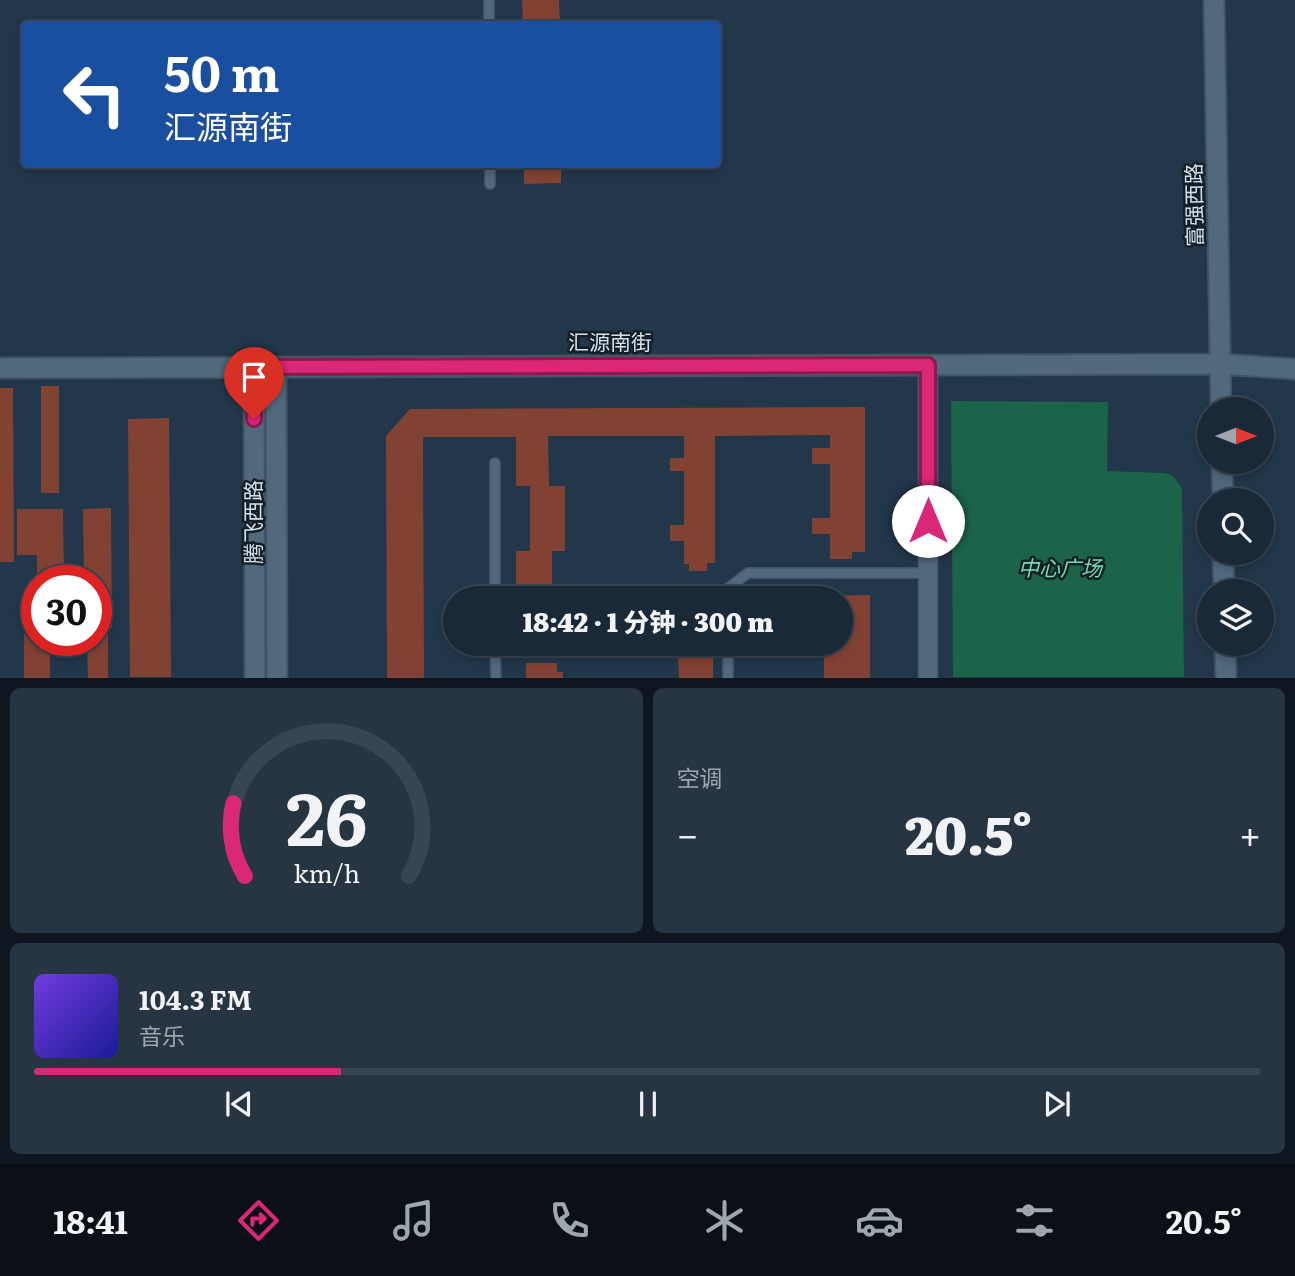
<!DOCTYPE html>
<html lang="zh">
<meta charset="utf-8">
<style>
:root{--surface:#1a2938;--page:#273543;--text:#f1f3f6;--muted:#9fa6ae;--line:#384553;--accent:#db2777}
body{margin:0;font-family:Literata,"Noto Sans SC",serif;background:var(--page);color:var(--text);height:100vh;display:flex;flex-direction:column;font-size:26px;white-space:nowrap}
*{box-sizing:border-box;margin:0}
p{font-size:23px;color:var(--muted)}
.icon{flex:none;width:38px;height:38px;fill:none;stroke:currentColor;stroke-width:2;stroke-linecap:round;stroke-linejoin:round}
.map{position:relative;height:678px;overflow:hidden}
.drawer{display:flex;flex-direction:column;gap:10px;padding:10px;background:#0e171f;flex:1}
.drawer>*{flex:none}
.hud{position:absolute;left:21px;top:21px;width:700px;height:147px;border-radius:7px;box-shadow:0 4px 10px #0003,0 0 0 2px var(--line);background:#1a4fa0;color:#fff;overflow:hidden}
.needle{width:46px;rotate:90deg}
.tools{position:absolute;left:1197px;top:397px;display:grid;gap:14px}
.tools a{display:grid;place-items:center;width:77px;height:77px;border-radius:50%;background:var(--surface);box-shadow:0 4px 10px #0003,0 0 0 2px var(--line);font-size:35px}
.speed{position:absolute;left:21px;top:565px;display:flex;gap:14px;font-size:35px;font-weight:700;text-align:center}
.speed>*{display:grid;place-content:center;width:91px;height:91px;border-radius:50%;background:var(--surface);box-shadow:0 4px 10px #0003,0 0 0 2px var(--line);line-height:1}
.speed .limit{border:10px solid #d22;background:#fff;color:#111}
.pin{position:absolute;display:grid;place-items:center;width:60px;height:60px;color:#fff;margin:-72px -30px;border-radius:50% 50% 50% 0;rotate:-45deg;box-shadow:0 0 7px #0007}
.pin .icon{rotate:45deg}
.me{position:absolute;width:77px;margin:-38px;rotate:0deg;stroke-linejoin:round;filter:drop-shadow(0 0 5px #0008)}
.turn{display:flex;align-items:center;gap:24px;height:147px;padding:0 28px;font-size:32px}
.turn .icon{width:91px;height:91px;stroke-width:2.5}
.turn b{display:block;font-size:49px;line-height:60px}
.big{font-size:52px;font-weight:800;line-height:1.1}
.drawer .card{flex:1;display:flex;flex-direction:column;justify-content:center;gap:10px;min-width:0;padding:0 24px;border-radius:10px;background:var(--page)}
.drawer .dial{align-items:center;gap:0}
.dial svg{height:182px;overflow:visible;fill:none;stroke:var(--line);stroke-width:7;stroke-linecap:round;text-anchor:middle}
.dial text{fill:var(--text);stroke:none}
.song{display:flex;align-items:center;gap:21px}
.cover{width:84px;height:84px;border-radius:10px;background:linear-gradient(135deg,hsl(260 70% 55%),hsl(240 70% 35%))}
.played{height:7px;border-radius:4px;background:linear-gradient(90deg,var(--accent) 25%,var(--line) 25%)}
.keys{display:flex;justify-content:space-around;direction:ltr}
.heat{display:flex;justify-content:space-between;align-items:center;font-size:38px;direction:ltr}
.drawer .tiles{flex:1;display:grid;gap:10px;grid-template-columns:1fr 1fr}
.card:last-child{grid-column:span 2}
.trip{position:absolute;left:443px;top:586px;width:410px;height:70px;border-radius:35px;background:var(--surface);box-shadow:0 4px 10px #0003,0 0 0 2px var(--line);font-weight:800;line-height:70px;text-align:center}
.menu{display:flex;height:112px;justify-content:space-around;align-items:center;background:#0a1016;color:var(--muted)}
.menu .icon{width:49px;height:49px}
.menu .selected{color:var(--accent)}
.menu b{font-size:32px;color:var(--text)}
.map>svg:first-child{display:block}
.green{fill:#1b6449}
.building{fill:#824233}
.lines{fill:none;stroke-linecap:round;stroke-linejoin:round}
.service-casing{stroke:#425464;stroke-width:12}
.minor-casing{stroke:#425464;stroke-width:21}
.tertiary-casing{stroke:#425464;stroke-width:23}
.service{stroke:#51687d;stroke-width:9}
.minor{stroke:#51687d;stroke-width:18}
.tertiary{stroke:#51687d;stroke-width:19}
.route-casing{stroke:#8e194d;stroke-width:18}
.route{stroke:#db2777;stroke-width:12}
.labels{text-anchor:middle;stroke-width:5;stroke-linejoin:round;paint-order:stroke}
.street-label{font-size:21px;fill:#d3e0ec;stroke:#141e26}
.park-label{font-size:21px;font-style:italic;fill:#71ddaf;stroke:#141e26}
</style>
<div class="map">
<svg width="1295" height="678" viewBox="0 0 1295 678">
<rect width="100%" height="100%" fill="#22374a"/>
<path class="green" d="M951,401L1108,402L1107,471L1165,473L1173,476L1182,488L1184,677H953Z"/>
<path class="building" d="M522,0H559L560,24H523Z
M524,164H561V183L524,184Z
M41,386H59V493H41Z
M0,388H13L14,562H0Z
M865,407V552H852V559H830V534H812V518H830V464H812V448H830V435L715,436V563H707V571H689V564H684V541H670V525H684V471H670V458H684V436H548L549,486H565V551H552V598H516V551H530V486H516V437H423L424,678H387L386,436L410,409Z
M169,418L171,677H130L128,419Z
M111,508L112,628H96V581H84L83,509Z
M17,509H63L64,581H37V555H17Z
M870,595V678H824V644H840V598H824V596Z
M96,633H108V678H88L87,640H96Z
M24,634H37V640H82V646L50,647V678H24Z
M662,644H713V678H679L678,647H662Z
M526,663H557V672H563V678H526Z"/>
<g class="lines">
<g class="service-casing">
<path id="service" d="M489,0V24
M490,164V184
M495,463V598
M727,598V589L748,573H928
M495,644L496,678
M728,644V678"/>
</g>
<g class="minor-casing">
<path id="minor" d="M928,678V365"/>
</g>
<g class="tertiary-casing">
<path id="tertiary" d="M1214,0L1221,410
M254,367L255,678
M276,367L277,678
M0,368L1220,364L1295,369
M1222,462L1223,500
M1223,553L1224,592
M1225,644L1226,678"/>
</g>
<use href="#service" class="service"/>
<use href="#minor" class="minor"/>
<use href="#tertiary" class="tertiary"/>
</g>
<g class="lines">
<g class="route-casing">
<path id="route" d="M254,419V367L928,365V521"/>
</g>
<use href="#route" class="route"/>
</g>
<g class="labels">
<g class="street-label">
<text transform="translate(1195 205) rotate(-91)" y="7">富强西路</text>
<text x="610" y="350">汇源南街</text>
<text transform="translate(254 522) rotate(-90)" y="7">腾飞西路</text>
</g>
<g class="park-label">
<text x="1060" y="576">中心广场</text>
</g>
</g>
</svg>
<div class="tools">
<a><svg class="needle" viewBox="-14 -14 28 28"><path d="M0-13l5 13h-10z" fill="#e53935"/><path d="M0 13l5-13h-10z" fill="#9fa6ae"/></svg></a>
<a><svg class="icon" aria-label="search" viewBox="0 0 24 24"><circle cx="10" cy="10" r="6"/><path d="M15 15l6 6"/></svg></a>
<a><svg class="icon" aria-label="layers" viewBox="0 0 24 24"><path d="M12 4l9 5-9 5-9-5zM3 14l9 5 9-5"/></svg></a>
</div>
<div class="speed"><div class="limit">30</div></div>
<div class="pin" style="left:254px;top:419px;background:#d93025"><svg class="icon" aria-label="arrive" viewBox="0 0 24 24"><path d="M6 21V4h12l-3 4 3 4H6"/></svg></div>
<svg class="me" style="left:928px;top:521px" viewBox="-20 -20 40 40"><circle r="19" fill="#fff"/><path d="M0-13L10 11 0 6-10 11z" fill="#db2777"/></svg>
<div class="trip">18:42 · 1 分钟 · 300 m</div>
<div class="hud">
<div class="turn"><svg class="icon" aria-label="left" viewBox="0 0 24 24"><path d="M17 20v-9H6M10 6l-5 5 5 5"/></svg><div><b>50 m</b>汇源南街</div></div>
</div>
</div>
<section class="drawer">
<div class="tiles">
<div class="card dial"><svg viewBox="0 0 100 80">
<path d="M14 69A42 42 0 1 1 86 69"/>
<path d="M14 69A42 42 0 0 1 9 37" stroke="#db2777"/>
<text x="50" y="56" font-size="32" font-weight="700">26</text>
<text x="50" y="72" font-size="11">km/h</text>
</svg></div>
<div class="card"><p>空调</p>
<div class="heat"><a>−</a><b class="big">20.5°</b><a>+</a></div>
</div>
<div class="card">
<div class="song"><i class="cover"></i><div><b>104.3 FM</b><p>音乐</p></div></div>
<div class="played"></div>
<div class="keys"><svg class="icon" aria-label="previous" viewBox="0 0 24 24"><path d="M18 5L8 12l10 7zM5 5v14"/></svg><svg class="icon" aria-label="pause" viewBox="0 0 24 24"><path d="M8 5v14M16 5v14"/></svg><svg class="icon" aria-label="next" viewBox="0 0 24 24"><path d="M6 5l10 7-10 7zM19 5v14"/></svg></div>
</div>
</div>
</section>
<nav class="menu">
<b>18:41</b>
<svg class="icon selected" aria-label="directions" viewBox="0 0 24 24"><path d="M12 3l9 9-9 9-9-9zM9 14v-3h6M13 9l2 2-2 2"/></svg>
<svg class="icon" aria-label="music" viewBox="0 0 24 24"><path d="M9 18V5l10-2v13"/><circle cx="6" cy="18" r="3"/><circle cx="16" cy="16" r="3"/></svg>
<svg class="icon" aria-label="phone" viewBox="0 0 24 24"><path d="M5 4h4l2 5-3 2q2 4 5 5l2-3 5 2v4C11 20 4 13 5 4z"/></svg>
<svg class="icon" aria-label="climate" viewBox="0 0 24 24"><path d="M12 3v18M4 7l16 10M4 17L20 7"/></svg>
<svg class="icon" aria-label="car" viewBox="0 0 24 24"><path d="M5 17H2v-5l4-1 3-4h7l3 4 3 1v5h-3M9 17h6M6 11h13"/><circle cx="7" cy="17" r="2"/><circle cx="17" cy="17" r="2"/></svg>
<svg class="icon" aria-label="filters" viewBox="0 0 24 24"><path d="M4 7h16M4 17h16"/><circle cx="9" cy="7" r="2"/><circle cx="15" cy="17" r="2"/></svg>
<b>20.5°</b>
</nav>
